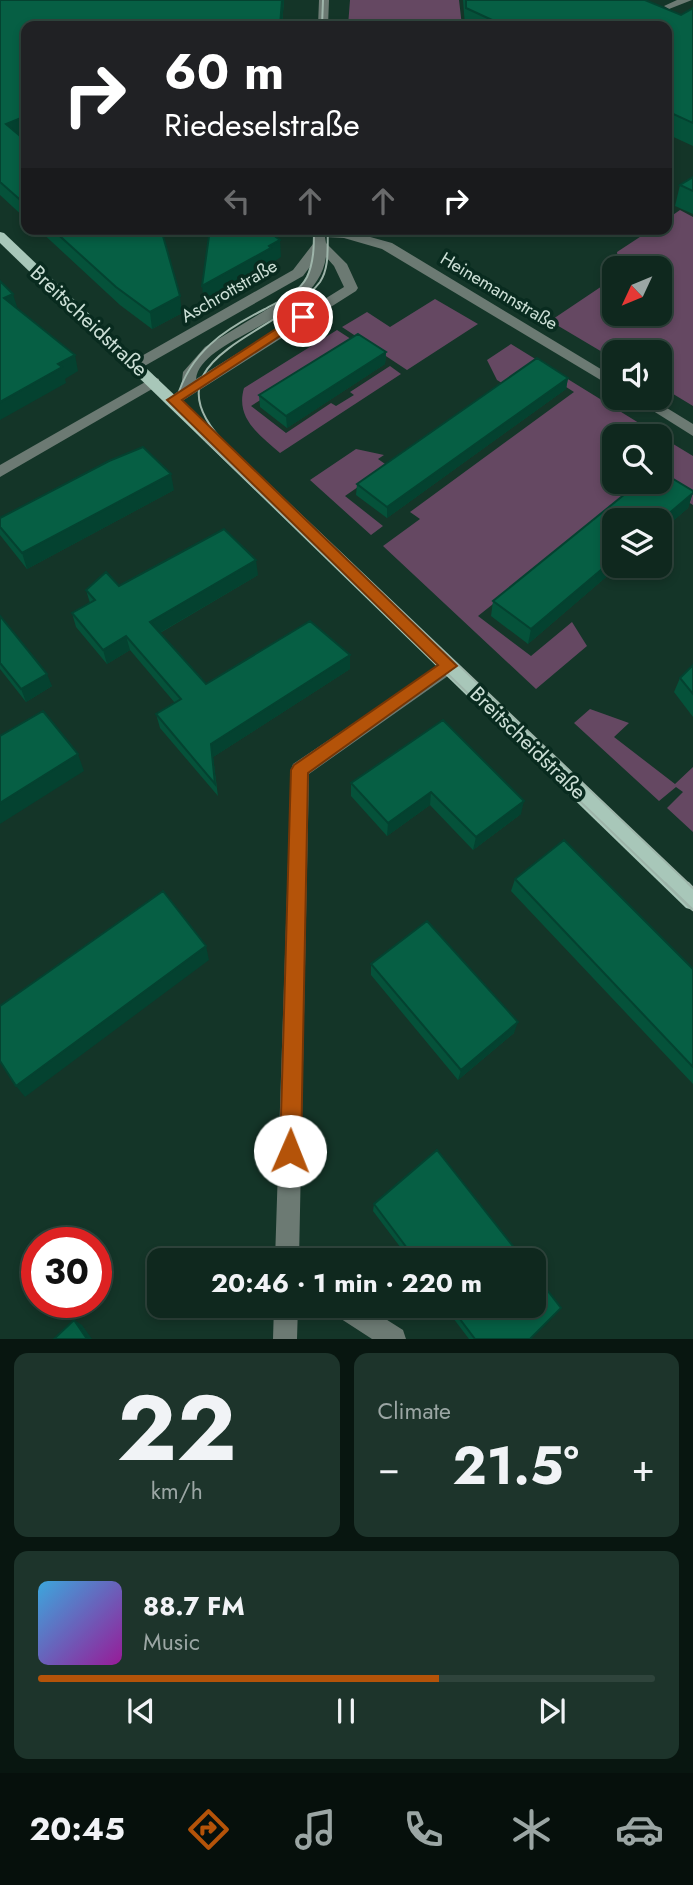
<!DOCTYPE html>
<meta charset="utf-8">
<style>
:root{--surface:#0f281e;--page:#1d342b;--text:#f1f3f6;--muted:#9ba6a4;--line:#2f443c;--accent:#b45309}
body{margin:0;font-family:Jost,sans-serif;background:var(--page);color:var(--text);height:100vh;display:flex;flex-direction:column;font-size:26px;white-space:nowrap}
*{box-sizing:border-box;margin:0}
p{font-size:23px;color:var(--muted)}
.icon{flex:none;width:38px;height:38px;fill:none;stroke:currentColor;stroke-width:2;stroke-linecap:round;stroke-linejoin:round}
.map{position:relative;height:1339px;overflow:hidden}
.details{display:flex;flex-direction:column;gap:14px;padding:14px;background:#081610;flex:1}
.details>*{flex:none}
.hud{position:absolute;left:21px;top:21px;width:651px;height:214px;border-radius:14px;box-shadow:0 4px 10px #0003,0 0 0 2px var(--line);background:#202124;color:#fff;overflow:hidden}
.needle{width:46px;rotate:226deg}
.fabs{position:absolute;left:602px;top:256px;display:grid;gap:14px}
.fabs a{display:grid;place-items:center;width:70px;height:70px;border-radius:14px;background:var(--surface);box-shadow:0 4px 10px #0003,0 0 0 2px var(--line);font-size:35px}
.speed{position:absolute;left:21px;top:1227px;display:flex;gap:14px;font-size:35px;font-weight:700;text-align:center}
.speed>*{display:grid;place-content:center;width:91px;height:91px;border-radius:50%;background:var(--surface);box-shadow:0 4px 10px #0003,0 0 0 2px var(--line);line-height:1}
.speed .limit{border:10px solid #d22;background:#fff;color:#111}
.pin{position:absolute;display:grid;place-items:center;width:60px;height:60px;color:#fff;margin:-30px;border:4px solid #fff;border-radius:50%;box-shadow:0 2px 7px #0007}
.me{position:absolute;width:77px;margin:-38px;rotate:1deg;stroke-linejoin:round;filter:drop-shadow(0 0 5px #0008)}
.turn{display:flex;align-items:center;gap:24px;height:147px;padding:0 28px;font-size:32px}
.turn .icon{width:91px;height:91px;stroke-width:2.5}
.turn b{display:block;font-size:49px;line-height:60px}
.lanes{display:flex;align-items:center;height:66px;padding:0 28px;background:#0003;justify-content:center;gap:35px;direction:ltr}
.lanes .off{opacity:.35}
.big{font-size:52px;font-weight:700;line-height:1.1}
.details .widget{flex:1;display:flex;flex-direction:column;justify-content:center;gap:10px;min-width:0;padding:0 24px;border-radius:14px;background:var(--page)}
.details .dial{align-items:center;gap:0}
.dial b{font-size:91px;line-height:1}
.song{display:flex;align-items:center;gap:21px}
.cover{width:84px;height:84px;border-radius:10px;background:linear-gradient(135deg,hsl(200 70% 55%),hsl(300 70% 35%))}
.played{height:7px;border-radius:4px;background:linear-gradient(90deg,var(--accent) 65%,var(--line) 65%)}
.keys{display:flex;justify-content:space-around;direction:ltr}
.heat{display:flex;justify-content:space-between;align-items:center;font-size:38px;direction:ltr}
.details .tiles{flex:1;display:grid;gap:14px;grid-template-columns:1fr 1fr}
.widget:last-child{grid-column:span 2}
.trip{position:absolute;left:147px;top:1248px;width:399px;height:70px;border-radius:14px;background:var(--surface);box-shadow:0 4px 10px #0003,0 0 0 2px var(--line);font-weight:700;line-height:70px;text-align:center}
.tabs{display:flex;height:112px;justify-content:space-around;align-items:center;background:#06100c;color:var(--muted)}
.tabs .icon{width:49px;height:49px}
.tabs .selected{color:var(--accent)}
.tabs b{font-size:32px;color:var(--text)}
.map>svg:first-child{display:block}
.green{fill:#654862}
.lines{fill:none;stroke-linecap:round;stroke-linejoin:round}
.minor{fill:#6c7a73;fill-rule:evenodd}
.major{fill:#a8c7b9;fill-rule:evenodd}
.tram-far1{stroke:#9eb5aa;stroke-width:2}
.tram{stroke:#9eb5aa;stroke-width:2.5}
.wall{fill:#05523a}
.shaded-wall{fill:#044230}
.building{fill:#065f44;stroke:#044230;stroke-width:2}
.route{fill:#b45309;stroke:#753606;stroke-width:2}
.labels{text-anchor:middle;stroke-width:7;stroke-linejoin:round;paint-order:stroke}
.far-street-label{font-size:18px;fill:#cde0d7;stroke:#092b1f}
.street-label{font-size:21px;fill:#cde0d7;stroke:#092b1f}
</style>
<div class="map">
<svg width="693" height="1339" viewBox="0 0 693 1339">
<rect width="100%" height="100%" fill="#143528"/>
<path class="green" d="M350,0H459L462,26H348Z
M680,210L693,217V406L660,386V352H614V359L550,321L614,278V313H660V268H619L617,252L652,229H667V219Z
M435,299L478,324L407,370L342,327L367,312L390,327Z
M337,330L354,341L251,406L286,433L331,403L336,406L354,395L350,392L390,366L401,374L280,453C260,435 235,419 244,388Z
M511,344L660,436H614V481H648L478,616L531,656L572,622L587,646L536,689L383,546L420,519L410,512L574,392L533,366L505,385L497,380L487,360Z
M660,436L693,456V505L654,481H660Z
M356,449L384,455L378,459L388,466L345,496L383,526L371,535L310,480Z
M590,709L629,723L614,737L675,784L693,767V832L667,808L683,792L676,787L659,801L574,723Z"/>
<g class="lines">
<path class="minor" d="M319,0H329L328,26H318Z
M677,0H692L669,9L664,6Z
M315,230H345L392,243L614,377V388L382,249L344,238L325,237L326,243L347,264L358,288L356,291L179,403L174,405L167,400L181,389L183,372L205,347L294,293L304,282L312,264L303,276L141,368H131V362L293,270L313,244ZM326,257L334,266L344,287L196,379C201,336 317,322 326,257Z
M154,377L159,379V385L0,477V465Z
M631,397H649L693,424V436Z
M449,659L455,661L458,666L455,671L309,774L299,1260H275L291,770L293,764Z
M274,1306H298L297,1339H273Z
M332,1306H365L403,1330L406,1339H372L335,1315Z"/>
<path class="major" d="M0,232L4,233L693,888V910L686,908L0,243Z"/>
<path class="tram-far1" d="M322,26L323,0
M314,229C314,245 314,262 307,277C298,294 281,300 265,309C224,330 190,352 177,398L184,413L206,441L667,885
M328,229C327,246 330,267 320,282C279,336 138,358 228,446L690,885"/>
<path class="tram" d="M665,883L693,910
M688,883L693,888"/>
</g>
<path class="wall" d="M0,0H284L282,26H26L21,137L26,141V219L0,195Z
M463,0H645L681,15L693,8V146L667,134V26H465Z
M693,177V214L675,206L680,185Z
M38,229H161L182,313L152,329L120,305Z
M386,352L385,364L287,428L260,407L259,395Z
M568,378L566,389L387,518L356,495L357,484Z
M660,471L693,491L688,508L660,532V520H614V565H620L528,644L491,616L493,601L641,481H660Z
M174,490L27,569L0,535V518Z
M258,575L160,633L206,684L350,669L213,757L218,796L160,728L156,714L175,703L130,650L107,664L76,627L72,613L90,603L86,590Z
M0,616L52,686L26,702L0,669Z
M693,665V717L674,692L680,678Z
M443,720L521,814L473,850L430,805L387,836L351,796V783Z
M515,879L693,969V1084L511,891Z
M371,964L514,1033L458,1080L371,975Z
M374,1204L524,1260H410L373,1211Z
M444,1306H534L530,1339H469Z"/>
<path class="shaded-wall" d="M282,0H284L282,26H280Z
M26,116V135L10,141L6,124Z
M280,240L281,257L272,263V266L204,304L202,286Z
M13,294L18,310L4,298Z
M180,296L182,313L152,329L150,312Z
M386,352L385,364L287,428L286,416Z
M75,355L78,371L65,379L66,383L0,420V402L58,364Z
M568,378L566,389L387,518V507Z
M171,474L174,490L27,569L22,553Z
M693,493L688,508L660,532V521Z
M614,559V565H620L528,644L531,629Z
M256,560L258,575L154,636L150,622Z
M126,636L130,650L107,664L103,650Z
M350,655V669L213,757L218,796L211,744Z
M47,674L52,686L26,702L21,689Z
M78,754L84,771L0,824V803Z
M431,792L430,805L387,836L388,823Z
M524,801L521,814L473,850L476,837Z
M206,946L209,960L25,1097L16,1086Z
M518,1022L514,1033L458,1080L461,1070Z
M74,1320L82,1325L92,1339H87Z"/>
<path class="building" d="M0,0H282L280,26H26V116L6,124L26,141V205L0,182Z
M466,0H645L681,15L693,8V123L669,112L667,114V26H505L466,8Z
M693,177V191L680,185Z
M52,229H161L180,296L150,312L116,287Z
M210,229H265L280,240L269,246L271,248L202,286Z
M0,281L13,294L4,298L75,355L58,364L62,367L0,402Z
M358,334L386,352L286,416L259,395Z
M537,358L568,378L387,507L357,484Z
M143,447L171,474L22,553L0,527V518L109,461Z
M660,471L693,491V493L660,521L614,520V559L531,629L493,601L641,481H660Z
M224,529L256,560L150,622L206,684L310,621L350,655L211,744L215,784L156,714L181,699L126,636L103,650L72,613L95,600L86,590L106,572L119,586Z
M0,616L47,674L21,689L0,663Z
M693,665V694L680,678Z
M43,711L78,754L0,803V736Z
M443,720L524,801L476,837L431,792L388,823L351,783Z
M564,840L693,969V1067L515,879Z
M163,891L206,946L16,1086L0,1061V1006Z
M427,921L518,1022L461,1070L371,964Z
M437,1150L524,1260H416L374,1204Z
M534,1273L561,1308L530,1339H475L450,1306H534Z
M74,1320L87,1339H54Z"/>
<path class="route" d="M299,314L309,317L182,400L457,666L308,773L301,1151L297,1158L290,1162L283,1158L280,1151L291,770L294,765L438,665L167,400Z"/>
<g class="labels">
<g class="far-street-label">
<text transform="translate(229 291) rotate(-30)" y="6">Aschrottstraße</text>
<text transform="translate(499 291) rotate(31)" y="6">Heinemannstraße</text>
</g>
<g class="street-label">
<text transform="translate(89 321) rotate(43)" y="7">Breitscheidstraße</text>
<text transform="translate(528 743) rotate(44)" y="7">Breitscheidstraße</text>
</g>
</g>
</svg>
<div class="fabs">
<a><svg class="needle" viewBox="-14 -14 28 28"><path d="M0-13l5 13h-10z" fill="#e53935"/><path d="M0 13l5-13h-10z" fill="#9ba6a4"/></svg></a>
<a><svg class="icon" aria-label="sound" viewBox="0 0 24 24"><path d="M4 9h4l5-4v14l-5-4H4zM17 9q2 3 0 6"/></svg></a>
<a><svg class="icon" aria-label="search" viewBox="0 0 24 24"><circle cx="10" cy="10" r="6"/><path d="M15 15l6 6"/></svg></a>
<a><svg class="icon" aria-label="layers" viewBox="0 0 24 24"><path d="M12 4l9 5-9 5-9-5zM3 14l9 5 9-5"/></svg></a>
</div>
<div class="speed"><div class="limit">30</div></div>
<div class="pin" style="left:303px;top:317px;background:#d93025"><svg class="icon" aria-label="arrive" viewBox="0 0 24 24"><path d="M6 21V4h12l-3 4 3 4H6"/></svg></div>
<svg class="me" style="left:290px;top:1151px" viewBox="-20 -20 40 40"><circle r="19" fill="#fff"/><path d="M0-13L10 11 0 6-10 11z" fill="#b45309"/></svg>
<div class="trip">20:46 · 1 min · 220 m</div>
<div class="hud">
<div class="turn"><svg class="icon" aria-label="right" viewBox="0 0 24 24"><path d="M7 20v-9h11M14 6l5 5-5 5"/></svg><div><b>60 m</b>Riedeselstraße</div></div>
<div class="lanes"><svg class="icon off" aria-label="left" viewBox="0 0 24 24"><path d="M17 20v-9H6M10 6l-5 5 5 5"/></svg><svg class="icon off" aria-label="ahead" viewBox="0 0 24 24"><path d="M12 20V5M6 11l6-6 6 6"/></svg><svg class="icon off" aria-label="ahead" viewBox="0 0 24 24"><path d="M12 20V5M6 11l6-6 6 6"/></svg><svg class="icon" aria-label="right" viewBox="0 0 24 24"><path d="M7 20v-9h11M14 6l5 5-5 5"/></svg></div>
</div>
</div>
<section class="details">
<div class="tiles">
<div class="widget dial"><b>22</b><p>km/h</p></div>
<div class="widget"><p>Climate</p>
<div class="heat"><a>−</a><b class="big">21.5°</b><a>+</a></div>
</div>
<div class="widget">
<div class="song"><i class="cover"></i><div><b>88.7 FM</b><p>Music</p></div></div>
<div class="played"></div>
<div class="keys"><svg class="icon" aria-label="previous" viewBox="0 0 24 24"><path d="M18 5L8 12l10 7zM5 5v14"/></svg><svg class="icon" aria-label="pause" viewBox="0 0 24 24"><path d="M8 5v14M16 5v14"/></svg><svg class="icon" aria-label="next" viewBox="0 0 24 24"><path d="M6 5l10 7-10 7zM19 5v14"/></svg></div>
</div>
</div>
</section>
<nav class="tabs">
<b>20:45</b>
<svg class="icon selected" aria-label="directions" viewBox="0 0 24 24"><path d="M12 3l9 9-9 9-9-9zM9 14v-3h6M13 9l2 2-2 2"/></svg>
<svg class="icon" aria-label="music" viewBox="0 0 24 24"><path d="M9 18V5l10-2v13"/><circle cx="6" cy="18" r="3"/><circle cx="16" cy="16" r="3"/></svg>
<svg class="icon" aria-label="phone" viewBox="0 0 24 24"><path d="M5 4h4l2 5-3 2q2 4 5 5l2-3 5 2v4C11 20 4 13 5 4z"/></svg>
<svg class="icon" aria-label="climate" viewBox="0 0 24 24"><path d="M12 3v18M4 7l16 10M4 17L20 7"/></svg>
<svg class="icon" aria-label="car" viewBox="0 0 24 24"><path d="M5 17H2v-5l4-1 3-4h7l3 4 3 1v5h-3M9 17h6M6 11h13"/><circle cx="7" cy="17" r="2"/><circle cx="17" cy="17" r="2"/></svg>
</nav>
